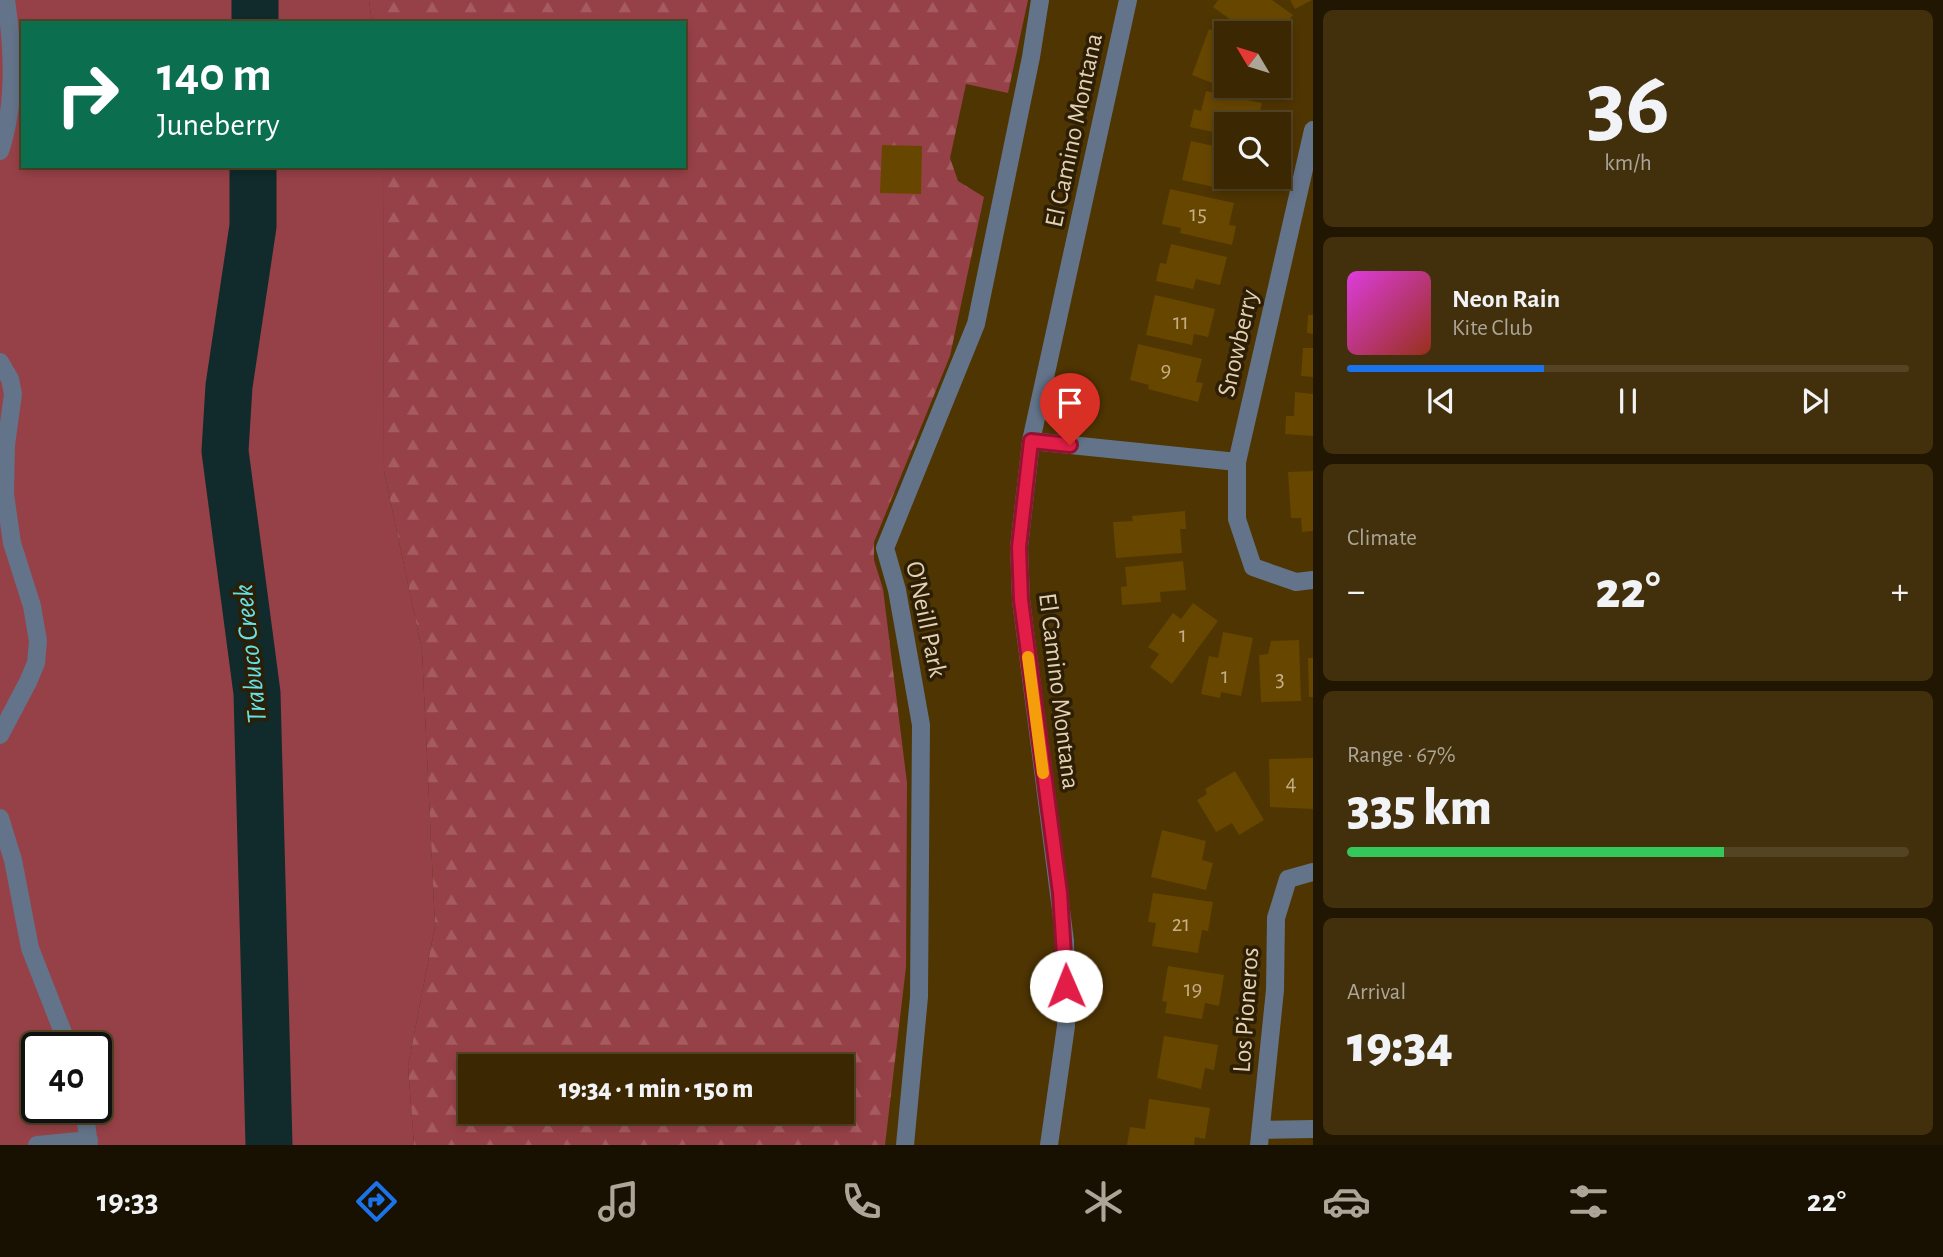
<!DOCTYPE html>
<meta charset="utf-8">
<style>
:root{--surface:#3b2802;--page:#42300c;--text:#f1f3f6;--muted:#aca699;--line:#544424;--accent:#1a73e8}
body{margin:0;font-family:"Alegreya Sans",sans-serif;background:var(--page);color:var(--text);height:100vh;display:flex;flex-direction:column;font-size:26px;white-space:nowrap}
*{box-sizing:border-box;margin:0}
p{font-size:23px;color:var(--muted)}
.icon{flex:none;width:38px;height:38px;fill:none;stroke:currentColor;stroke-width:2;stroke-linecap:round;stroke-linejoin:round}
.map{position:relative;flex:1;overflow:hidden}
.drawer{display:flex;flex-direction:column;gap:10px;padding:10px;background:#201601;width:630px}
.drawer>*{flex:none}
.guide{position:absolute;left:21px;top:21px;width:665px;height:147px;border-radius:0px;box-shadow:0 4px 10px #0003,0 0 0 2px var(--line);background:#0b6e4f;color:#fff;overflow:hidden}
.needle{width:46px;rotate:308deg}
.tools{position:absolute;left:1214px;top:21px;display:grid;gap:14px}
.tools a{display:grid;place-items:center;width:77px;height:77px;border-radius:0px;background:var(--surface);box-shadow:0 4px 10px #0003,0 0 0 2px var(--line);font-size:35px}
.speed{position:absolute;left:21px;top:1032px;display:flex;gap:14px;font-size:35px;font-weight:700;text-align:center}
.speed>*{display:grid;place-content:center;width:91px;height:91px;border-radius:50%;background:var(--surface);box-shadow:0 4px 10px #0003,0 0 0 2px var(--line);line-height:1}
.speed .limit{border:4px solid #111;border-radius:10px;background:#fff;color:#111}
.pin{position:absolute;display:grid;place-items:center;width:60px;height:60px;color:#fff;margin:-72px -30px;border-radius:50% 50% 50% 0;rotate:-45deg;box-shadow:0 0 7px #0007}
.pin .icon{rotate:45deg}
.me{position:absolute;width:77px;margin:-38px;rotate:359deg;stroke-linejoin:round;filter:drop-shadow(0 0 5px #0008)}
.turn{display:flex;align-items:center;gap:24px;height:147px;padding:0 21px;font-size:32px}
.turn .icon{width:91px;height:91px;stroke-width:2.5}
.turn b{display:block;font-size:49px;line-height:60px}
.big{font-size:52px;font-weight:800;line-height:1.1}
.drawer .widget{flex:1;display:flex;flex-direction:column;justify-content:center;gap:10px;min-width:0;padding:0 24px;border-radius:10px;background:var(--page)}
.drawer .dial{align-items:center;gap:0}
.dial b{font-size:91px;line-height:1}
.song{display:flex;align-items:center;gap:21px}
.cover{width:84px;height:84px;border-radius:10px;background:linear-gradient(135deg,hsl(300 70% 55%),hsl(10 70% 35%))}
.played{height:7px;border-radius:4px;background:linear-gradient(90deg,var(--accent) 35%,var(--line) 35%)}
.keys{display:flex;justify-content:space-around;direction:ltr}
.heat{display:flex;justify-content:space-between;align-items:center;font-size:38px;direction:ltr}
.charge{height:10px;border-radius:5px;background:linear-gradient(90deg,#34c759 67%,var(--line) 0)}
.trip{position:absolute;left:458px;top:1054px;width:396px;height:70px;border-radius:0px;background:var(--surface);box-shadow:0 4px 10px #0003,0 0 0 2px var(--line);font-weight:800;line-height:70px;text-align:center}
.menu{display:flex;height:112px;justify-content:space-around;align-items:center;background:#181001;color:var(--muted)}
.menu .icon{width:49px;height:49px}
.menu .current{color:var(--accent)}
.menu b{font-size:32px;color:var(--text)}
main{display:flex;flex:1;min-height:0}
.map>svg:first-child{display:block}
.green{fill:#964147;fill-rule:evenodd}
.forest{fill:url(#forest-firs);fill-rule:evenodd}
.lines{fill:none;stroke-linecap:round;stroke-linejoin:round}
.river{stroke:#112a2b;stroke-width:47}
.building{fill:#674600}
.minor{stroke:#637389;stroke-width:18}
.route-casing{stroke:#92132f;stroke-width:18}
.route{stroke:#e11d48;stroke-width:12}
.slow{stroke:#f59e0b;stroke-width:12}
.labels{text-anchor:middle;stroke-width:7;stroke-linejoin:round;paint-order:stroke}
.number-label{font-size:23px;fill:#c5ae86}
.street-label{font-size:26px;fill:#e4d1b3;stroke:#2d1f06}
.water-label{font-size:28px;font-style:italic;fill:#66e2e6;stroke:#2d1f06}
</style>
<main>
<div class="map">
<svg width="1313" height="1145" viewBox="0 0 1313 1145">
<defs>
<pattern id="forest-firs" width="22" height="20" patternUnits="userSpaceOnUse" patternTransform="scale(1.75)"><rect width="22" height="20" fill="#964147"/><path d="M5 1l3.5 6h-7zM16 11l3.5 6h-7z" fill="#a55b5f"/></pattern>
</defs>
<rect width="100%" height="100%" fill="#4f3502"/>
<path class="green" d="M0,0H369L372,23H23V166H383L384,471L422,650L435,926L408,1066L414,1145H0ZM37,1048H96V1108H37Z"/>
<path class="forest" d="M369,0H1028L1008,93L966,84L950,158L958,181L984,197L950,356L874,542V560L883,589L907,783L906,967L885,1145H414L408,1066L435,926L422,650L384,471L383,166H684V23H372ZM471,1066H842V1111H471Z"/>
<g class="lines">
<path class="river" d="M255,23V0
M253,166V226L229,386L225,451L257,693L269,1145"/>
</g>
<path class="building" d="M1218,0H1272L1293,15L1280,33H1268L1262,29L1259,33H1249L1213,7Z
M1290,0H1312L1295,9Z
M1209,29L1227,35V80L1218,77L1215,84L1192,75Z
M1244,86H1266L1263,93Z
M1206,91L1262,103L1257,124H1227V135L1190,127L1194,109L1201,111Z
M1191,141L1227,149V177H1245L1243,183L1225,179L1223,189L1182,180Z
M882,145L922,146L921,194L880,193Z
M1170,189L1234,203L1229,225L1236,226L1232,245L1180,233L1181,228L1162,224Z
M1171,244L1227,257L1220,285L1196,279L1193,289L1156,281L1160,263L1166,264Z
M1155,295L1215,309L1208,337L1194,334L1192,345L1146,335Z
M1308,315H1313V334L1307,333Z
M1138,344L1202,359L1196,382L1203,383L1198,402L1148,389L1149,385L1130,380Z
M1303,348H1313V377L1301,376Z
M1295,392L1313,394V436L1285,434L1286,416H1294Z
M1313,471V531L1302,532L1301,518H1291L1288,472Z
M1185,511L1186,529H1180L1182,553L1116,558L1113,522L1133,521L1132,516Z
M1183,561L1186,590L1160,592L1161,602L1122,605L1121,587L1127,586L1125,567Z
M1193,603L1218,621L1172,684L1150,667L1159,654L1148,647L1173,613L1181,619Z
M1223,632L1253,638L1241,696L1221,692L1220,698L1201,694L1209,656L1218,658Z
M1299,640L1301,701L1261,702L1259,655L1268,654L1271,641Z
M1308,658H1313V697H1309Z
M1313,758V809L1270,807L1269,759Z
M1235,771L1264,820L1239,835L1232,823L1216,832L1197,800L1207,794L1205,789Z
M1162,830L1206,841L1202,860L1213,863L1206,890L1151,877Z
M1153,893L1213,902L1208,931L1202,930L1198,953L1152,946L1156,923L1148,922Z
M1168,966L1224,975L1219,1006L1205,1003L1202,1019L1165,1013L1167,1002L1162,1001Z
M1164,1036L1218,1045L1214,1070L1205,1068L1201,1089L1157,1078Z
M1149,1099L1210,1108L1205,1139L1195,1137L1194,1145H1127L1130,1127L1145,1129Z"/>
<g class="lines">
<path class="minor" d="M1313,130L1237,462V519L1253,567L1296,582L1313,580
M0,151C16,105 13,48 6,0
M0,362L10,379L13,394L6,445L5,494L12,543L32,606L38,641L36,663L28,682L0,735
M1031,441L1237,462
M0,818L13,860L30,948L69,1048
M84,1108L89,1145
M1262,1130L1313,1129
M37,1145L89,1140
M905,1145L919,997L921,725L897,590L885,548L976,324L1031,57L1040,0
M1049,1145L1066,1026L1065,941L1021,600L1019,547L1031,441L1128,0
M1259,1145L1275,990L1276,918L1288,879L1313,872"/>
</g>
<g class="lines">
<g class="route-casing">
<path id="route" d="M1066,986L1060,893L1021,600L1019,547L1031,441L1070,445"/>
</g>
<use href="#route" class="route"/>
<path class="slow" d="M1028,657L1043,773"/>
</g>
<g class="labels">
<g class="number-label">
<text x="1198" y="221">15</text>
<text x="1181" y="329">11</text>
<text x="1166" y="377">9</text>
<text x="1183" y="642">1</text>
<text x="1225" y="683">1</text>
<text x="1280" y="686">3</text>
<text x="1291" y="790">4</text>
<text x="1181" y="931">21</text>
<text x="1193" y="996">19</text>
</g>
<g class="street-label">
<text transform="translate(1073 130) rotate(-78)" y="9">El Camino Montana</text>
<text transform="translate(1237 343) rotate(-77)" y="9">Snowberry</text>
<text transform="translate(927 619) rotate(78)" y="9">O'Neill Park</text>
<text transform="translate(1060 691) rotate(83)" y="9">El Camino Montana</text>
<text transform="translate(1245 1010) rotate(-86)" y="9">Los Pioneros</text>
</g>
<g class="water-label">
<text transform="translate(249 654) rotate(-96)" y="10">Trabuco Creek</text>
</g>
</g>
</svg>
<div class="tools">
<a><svg class="needle" viewBox="-14 -14 28 28"><path d="M0-13l5 13h-10z" fill="#e53935"/><path d="M0 13l5-13h-10z" fill="#aca699"/></svg></a>
<a><svg class="icon" aria-label="search" viewBox="0 0 24 24"><circle cx="10" cy="10" r="6"/><path d="M15 15l6 6"/></svg></a>
</div>
<div class="speed"><div class="limit">40</div></div>
<div class="pin" style="left:1070px;top:445px;background:#d93025"><svg class="icon" aria-label="arrive" viewBox="0 0 24 24"><path d="M6 21V4h12l-3 4 3 4H6"/></svg></div>
<svg class="me" style="left:1066px;top:986px" viewBox="-20 -20 40 40"><circle r="19" fill="#fff"/><path d="M0-13L10 11 0 6-10 11z" fill="#e11d48"/></svg>
<div class="trip">19:34 · 1 min · 150 m</div>
<div class="guide">
<div class="turn"><svg class="icon" aria-label="right" viewBox="0 0 24 24"><path d="M7 20v-9h11M14 6l5 5-5 5"/></svg><div><b>140 m</b>Juneberry</div></div>
</div>
</div>
<section class="drawer">
<div class="widget dial"><b>36</b><p>km/h</p></div>
<div class="widget">
<div class="song"><i class="cover"></i><div><b>Neon Rain</b><p>Kite Club</p></div></div>
<div class="played"></div>
<div class="keys"><svg class="icon" aria-label="previous" viewBox="0 0 24 24"><path d="M18 5L8 12l10 7zM5 5v14"/></svg><svg class="icon" aria-label="pause" viewBox="0 0 24 24"><path d="M8 5v14M16 5v14"/></svg><svg class="icon" aria-label="next" viewBox="0 0 24 24"><path d="M6 5l10 7-10 7zM19 5v14"/></svg></div>
</div>
<div class="widget"><p>Climate</p>
<div class="heat"><a>−</a><b class="big">22°</b><a>+</a></div>
</div>
<div class="widget"><p>Range · 67%</p><b class="big">335 km</b><div class="charge"></div></div>
<div class="widget"><p>Arrival</p><b class="big">19:34</b></div>
</section>
</main>
<nav class="menu">
<b>19:33</b>
<svg class="icon current" aria-label="directions" viewBox="0 0 24 24"><path d="M12 3l9 9-9 9-9-9zM9 14v-3h6M13 9l2 2-2 2"/></svg>
<svg class="icon" aria-label="music" viewBox="0 0 24 24"><path d="M9 18V5l10-2v13"/><circle cx="6" cy="18" r="3"/><circle cx="16" cy="16" r="3"/></svg>
<svg class="icon" aria-label="phone" viewBox="0 0 24 24"><path d="M5 4h4l2 5-3 2q2 4 5 5l2-3 5 2v4C11 20 4 13 5 4z"/></svg>
<svg class="icon" aria-label="climate" viewBox="0 0 24 24"><path d="M12 3v18M4 7l16 10M4 17L20 7"/></svg>
<svg class="icon" aria-label="car" viewBox="0 0 24 24"><path d="M5 17H2v-5l4-1 3-4h7l3 4 3 1v5h-3M9 17h6M6 11h13"/><circle cx="7" cy="17" r="2"/><circle cx="17" cy="17" r="2"/></svg>
<svg class="icon" aria-label="filters" viewBox="0 0 24 24"><path d="M4 7h16M4 17h16"/><circle cx="9" cy="7" r="2"/><circle cx="15" cy="17" r="2"/></svg>
<b>22°</b>
</nav>
